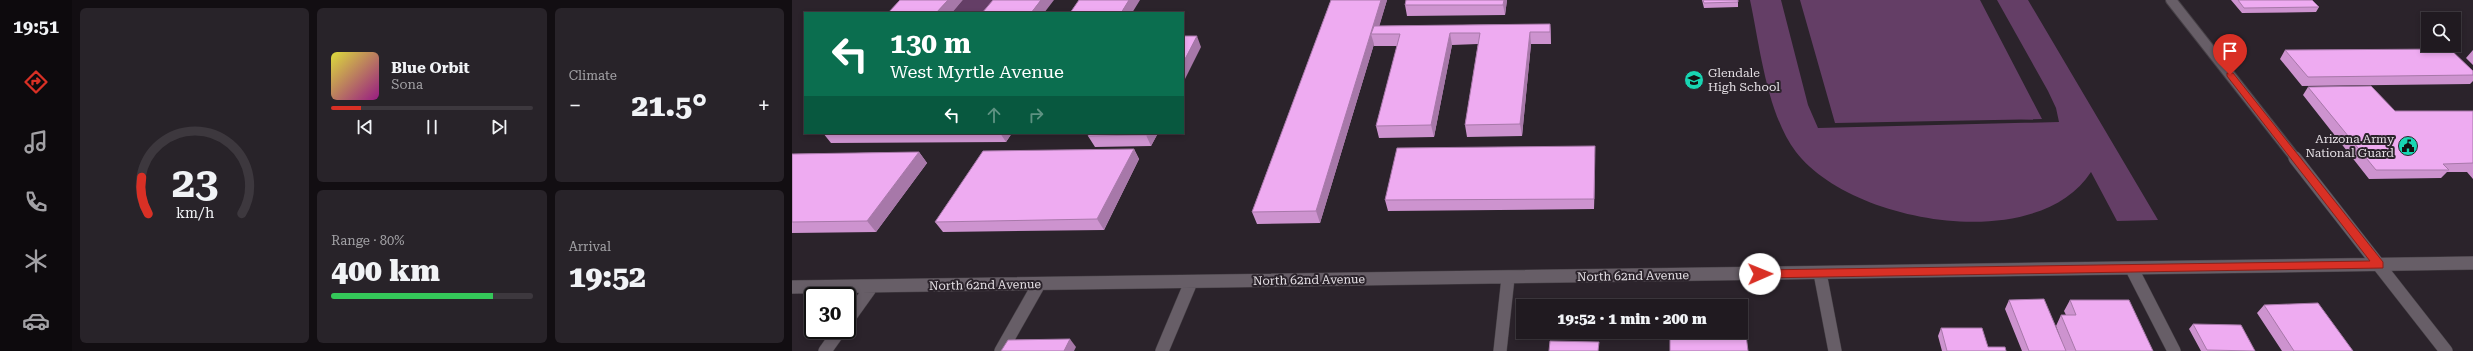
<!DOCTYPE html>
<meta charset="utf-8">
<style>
:root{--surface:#201a20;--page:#282329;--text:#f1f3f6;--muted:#a2a1a5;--line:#3d383e;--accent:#d93025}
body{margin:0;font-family:"Roboto Serif",serif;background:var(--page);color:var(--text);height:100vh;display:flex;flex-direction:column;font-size:15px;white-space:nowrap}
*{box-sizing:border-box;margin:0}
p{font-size:13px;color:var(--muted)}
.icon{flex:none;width:22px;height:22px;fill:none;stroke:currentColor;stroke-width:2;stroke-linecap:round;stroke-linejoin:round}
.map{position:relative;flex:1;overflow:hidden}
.sheet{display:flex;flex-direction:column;gap:8px;padding:8px;background:#120e12;width:720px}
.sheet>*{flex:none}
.hud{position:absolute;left:12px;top:12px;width:380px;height:122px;border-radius:0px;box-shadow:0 2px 6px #0003,0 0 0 1px var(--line);background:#0b6e4f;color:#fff;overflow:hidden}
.fabs{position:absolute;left:1629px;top:12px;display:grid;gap:8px}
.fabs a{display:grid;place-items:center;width:40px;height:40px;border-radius:0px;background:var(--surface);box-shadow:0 2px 6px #0003,0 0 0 1px var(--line);font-size:20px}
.speed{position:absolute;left:12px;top:287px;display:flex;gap:8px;font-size:20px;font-weight:700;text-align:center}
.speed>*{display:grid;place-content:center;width:52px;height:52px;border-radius:50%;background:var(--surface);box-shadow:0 2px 6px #0003,0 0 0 1px var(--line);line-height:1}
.speed .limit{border:2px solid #111;border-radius:6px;background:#fff;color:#111}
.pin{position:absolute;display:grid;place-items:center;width:34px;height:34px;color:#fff;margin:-41px -17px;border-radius:50% 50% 50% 0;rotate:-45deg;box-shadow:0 0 4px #0007}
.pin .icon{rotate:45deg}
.me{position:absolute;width:44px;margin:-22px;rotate:89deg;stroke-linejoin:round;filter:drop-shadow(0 0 3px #0008)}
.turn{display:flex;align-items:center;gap:14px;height:84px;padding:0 20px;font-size:18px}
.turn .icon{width:52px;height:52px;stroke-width:2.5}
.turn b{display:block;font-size:28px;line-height:34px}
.lanes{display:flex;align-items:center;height:38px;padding:0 20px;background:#0003;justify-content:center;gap:20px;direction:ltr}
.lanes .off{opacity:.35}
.big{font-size:30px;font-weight:800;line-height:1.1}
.sheet .widget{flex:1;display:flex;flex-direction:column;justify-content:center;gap:6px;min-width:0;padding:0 14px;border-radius:6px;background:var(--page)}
.sheet .dial{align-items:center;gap:0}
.dial svg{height:104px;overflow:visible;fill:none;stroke:var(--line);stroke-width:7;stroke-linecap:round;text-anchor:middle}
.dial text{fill:var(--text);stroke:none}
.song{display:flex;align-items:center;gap:12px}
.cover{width:48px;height:48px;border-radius:6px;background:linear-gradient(135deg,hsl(60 70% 55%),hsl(310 70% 35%))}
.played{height:4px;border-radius:2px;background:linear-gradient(90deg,var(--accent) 15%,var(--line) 15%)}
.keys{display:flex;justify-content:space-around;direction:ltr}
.heat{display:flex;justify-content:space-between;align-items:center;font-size:22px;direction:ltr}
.charge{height:6px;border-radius:3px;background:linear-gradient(90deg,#34c759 80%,var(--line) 0)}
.sheet .tiles{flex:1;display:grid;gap:8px;grid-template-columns:repeat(3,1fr)}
.widget:first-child{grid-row:span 2}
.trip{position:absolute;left:724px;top:299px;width:232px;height:40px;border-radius:0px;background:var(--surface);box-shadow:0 2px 6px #0003,0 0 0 1px var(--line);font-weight:800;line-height:40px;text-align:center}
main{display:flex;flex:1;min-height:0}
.tab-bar{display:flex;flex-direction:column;width:72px;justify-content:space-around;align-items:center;background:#0d0a0d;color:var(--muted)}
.tab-bar .icon{width:28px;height:28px}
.tab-bar .selected{color:var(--accent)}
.tab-bar b{font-size:18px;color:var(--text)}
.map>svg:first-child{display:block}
.green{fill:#643e66}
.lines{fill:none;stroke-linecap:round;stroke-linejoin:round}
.minor-far1-casing{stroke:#464046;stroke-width:12}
.minor-casing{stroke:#464046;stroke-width:14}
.minor-far1{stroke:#675e67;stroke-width:10}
.minor{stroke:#675e67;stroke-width:13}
.wall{fill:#cd93cf}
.shaded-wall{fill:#a778a9}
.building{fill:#eeabf1;stroke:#a778a9}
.route{fill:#d93025;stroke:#8d1f18}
.labels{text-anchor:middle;stroke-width:4;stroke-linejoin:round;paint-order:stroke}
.poi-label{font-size:12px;fill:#e6e1e6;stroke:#2b232b;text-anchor:start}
.street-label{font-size:12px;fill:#e6e1e6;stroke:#2b232b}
</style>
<main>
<nav class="tab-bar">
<b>19:51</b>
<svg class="icon selected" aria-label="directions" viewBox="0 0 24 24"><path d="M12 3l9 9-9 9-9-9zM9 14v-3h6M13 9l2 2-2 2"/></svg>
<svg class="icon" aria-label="music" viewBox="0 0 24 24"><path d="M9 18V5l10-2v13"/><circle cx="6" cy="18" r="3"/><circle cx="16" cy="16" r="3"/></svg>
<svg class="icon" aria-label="phone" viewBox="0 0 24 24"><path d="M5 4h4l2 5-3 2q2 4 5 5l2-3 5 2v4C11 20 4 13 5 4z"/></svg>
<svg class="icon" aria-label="climate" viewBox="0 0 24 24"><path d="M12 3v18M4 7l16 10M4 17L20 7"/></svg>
<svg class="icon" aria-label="car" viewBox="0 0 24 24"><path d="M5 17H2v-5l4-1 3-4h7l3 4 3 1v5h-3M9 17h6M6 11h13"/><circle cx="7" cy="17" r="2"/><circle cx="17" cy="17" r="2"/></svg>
</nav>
<section class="sheet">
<div class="tiles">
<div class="widget dial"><svg viewBox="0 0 100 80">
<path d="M14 69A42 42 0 1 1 86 69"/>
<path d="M14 69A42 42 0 0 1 9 41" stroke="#d93025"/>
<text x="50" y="56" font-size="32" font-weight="700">23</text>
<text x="50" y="72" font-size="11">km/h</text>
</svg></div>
<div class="widget">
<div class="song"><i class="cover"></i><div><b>Blue Orbit</b><p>Sona</p></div></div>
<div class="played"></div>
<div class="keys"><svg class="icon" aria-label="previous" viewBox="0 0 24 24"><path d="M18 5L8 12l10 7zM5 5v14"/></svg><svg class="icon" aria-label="pause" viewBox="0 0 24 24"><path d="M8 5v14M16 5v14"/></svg><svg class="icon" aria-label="next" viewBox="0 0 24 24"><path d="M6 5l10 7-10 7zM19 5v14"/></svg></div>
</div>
<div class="widget"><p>Climate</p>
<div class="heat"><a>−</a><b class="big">21.5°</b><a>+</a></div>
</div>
<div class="widget"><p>Range · 80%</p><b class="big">400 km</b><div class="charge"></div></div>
<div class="widget"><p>Arrival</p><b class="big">19:52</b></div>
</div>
</section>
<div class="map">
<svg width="1681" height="351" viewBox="0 0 1681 351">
<rect width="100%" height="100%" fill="#2b232b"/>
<path class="green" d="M171,0H215L205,13H160Z
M958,0H989L1016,105L1026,128L1267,122L1264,108L1256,91L1205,0H1236L1366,220L1325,221L1299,172C1245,256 1058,223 1004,152C975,114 968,47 958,0Z
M1008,0H1188L1250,119L1043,123Z"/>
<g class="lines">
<g class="minor-far1-casing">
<path id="minor-far1" d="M1379,0L1504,159"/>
</g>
<g class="minor-casing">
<path id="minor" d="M1503,158L1654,351
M1340,269L1382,351
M1028,273L1043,351
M0,287L1681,263
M55,321L80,286
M33,351L48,330
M209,351L247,284
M370,351L399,282
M708,351L716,278"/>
</g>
<use href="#minor-far1" class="minor-far1"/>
<use href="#minor" class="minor"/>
</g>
<path class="wall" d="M539,0H595L587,26L758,24L759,35V44H739L730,136L675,137L673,125L686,44L660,45L642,137L587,138L584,126L605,46H582V44L528,223L465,224L460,212Z
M715,0L713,15L615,16L613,5Z
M910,0H946V7L912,8Z
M1439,0H1520L1527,7L1524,12L1450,13Z
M1493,50L1681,71V81L1678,84L1510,86L1488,59Z
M1681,50V65L1674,58Z
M1516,87L1603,111H1681V179L1675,172H1655L1649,178L1577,179L1511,95Z
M31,133H220L214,142L39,143Z
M298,133H366L359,146L303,147L296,136Z
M342,149L347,159L312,230L151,232L143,222Z
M127,152L135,163L84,232L0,233V154Z
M803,157L802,209L596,211L593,200Z
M1217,300L1270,342L1264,326L1269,315H1274L1272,311L1278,300L1361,351H1230L1213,309Z
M1472,305L1561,351H1490L1465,313Z
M1401,324L1463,351H1409L1397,329Z
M1149,328L1196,347L1214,351H1150L1146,336Z"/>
<path class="shaded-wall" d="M156,0H171L160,13H144Z
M249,0H262L252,13H239Z
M337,0H348L340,13H329Z
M589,0H595L585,34H579L582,44L528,223L524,211Z
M712,0H715L713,15L711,5Z
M758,24L759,35V44L758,32Z
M738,32L739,44L730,136L728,124Z
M658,33L660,45L642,137L639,125Z
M405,36L409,47L391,83V63Z
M208,133H220L214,142Z
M355,133H366L359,146L354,135Z
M803,146V157L802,209V199Z
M342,149L347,159L312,230L305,219Z
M127,152L135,163L84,232L75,221Z
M278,339L284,347L282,351H272Z"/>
<path class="building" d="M108,0H156L144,13H96Z
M201,0H249L239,13H190Z
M287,0H337L329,13H278Z
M539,0H589L524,211L460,212Z
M614,0H712L711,5H613Z
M911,0H946V2L912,3Z
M1446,0H1520L1527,7L1452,8Z
M758,24V32H738L728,124L673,125L688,33H658L639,125L584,126L608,34H579L582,26Z
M391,36H405L391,63Z
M1658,49L1681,71V75L1516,77L1493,50Z
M1579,86L1603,111H1681V163L1651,164L1657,170H1584L1516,87Z
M298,133H355L354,135L296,136Z
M803,146L802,199L593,200L605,148Z
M342,149L305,219L143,222L191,151Z
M127,152L75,221L0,222V154Z
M1252,299L1274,351H1237L1217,300Z
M1278,300H1337L1361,351H1284L1269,315H1284Z
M1526,303L1561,351H1502L1472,305Z
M1401,324L1449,325L1463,351L1415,350Z
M949,327H953L956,351H878V332H949Z
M1149,328H1190L1196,347H1213L1214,351H1155Z
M278,339L272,351H209L216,340Z
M758,341L807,342L806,351H757Z"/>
<path class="route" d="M1435,73H1441L1591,262V268L968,278L963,274L968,270L1578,261L1435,76Z"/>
<defs>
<g id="school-disc" transform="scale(1)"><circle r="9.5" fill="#18d5b2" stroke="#2b232b"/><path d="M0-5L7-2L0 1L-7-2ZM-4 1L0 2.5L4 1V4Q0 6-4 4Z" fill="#111"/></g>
<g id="civic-disc" transform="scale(1)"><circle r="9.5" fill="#18d5b2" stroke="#2b232b"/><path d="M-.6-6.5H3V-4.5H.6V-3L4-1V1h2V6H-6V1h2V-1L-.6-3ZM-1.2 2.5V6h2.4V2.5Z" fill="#111"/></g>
</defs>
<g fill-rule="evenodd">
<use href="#school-disc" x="902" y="80"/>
<use href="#civic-disc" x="1616" y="146"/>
</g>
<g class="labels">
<g class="poi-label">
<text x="916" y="77">Glendale<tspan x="916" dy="14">High School</tspan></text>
<text x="1602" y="143" text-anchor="end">Arizona Army<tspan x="1602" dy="14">National Guard</tspan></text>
</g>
<g class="street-label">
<text transform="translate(841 276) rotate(-1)" y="4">North 62nd Avenue</text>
<text transform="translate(517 280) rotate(-1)" y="4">North 62nd Avenue</text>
<text transform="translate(193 285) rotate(-1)" y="4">North 62nd Avenue</text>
</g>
</g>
</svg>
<div class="fabs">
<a><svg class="icon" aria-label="search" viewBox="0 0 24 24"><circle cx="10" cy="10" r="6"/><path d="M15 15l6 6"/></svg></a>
</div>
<div class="speed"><div class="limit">30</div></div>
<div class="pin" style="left:1438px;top:75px;background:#d93025"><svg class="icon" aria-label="arrive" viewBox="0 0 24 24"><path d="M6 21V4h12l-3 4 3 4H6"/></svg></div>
<svg class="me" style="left:968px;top:274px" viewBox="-20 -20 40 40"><circle r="19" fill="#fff"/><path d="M0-13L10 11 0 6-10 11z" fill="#d93025"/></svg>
<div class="trip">19:52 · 1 min · 200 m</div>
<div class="hud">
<div class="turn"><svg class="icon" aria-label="left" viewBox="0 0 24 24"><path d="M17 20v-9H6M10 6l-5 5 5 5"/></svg><div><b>130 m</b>West Myrtle Avenue</div></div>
<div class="lanes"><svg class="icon" aria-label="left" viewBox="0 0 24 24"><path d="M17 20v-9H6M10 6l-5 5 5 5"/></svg><svg class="icon off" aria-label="ahead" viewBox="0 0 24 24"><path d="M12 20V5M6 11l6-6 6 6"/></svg><svg class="icon off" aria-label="right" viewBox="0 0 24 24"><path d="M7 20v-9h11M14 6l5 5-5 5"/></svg></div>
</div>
</div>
</main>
